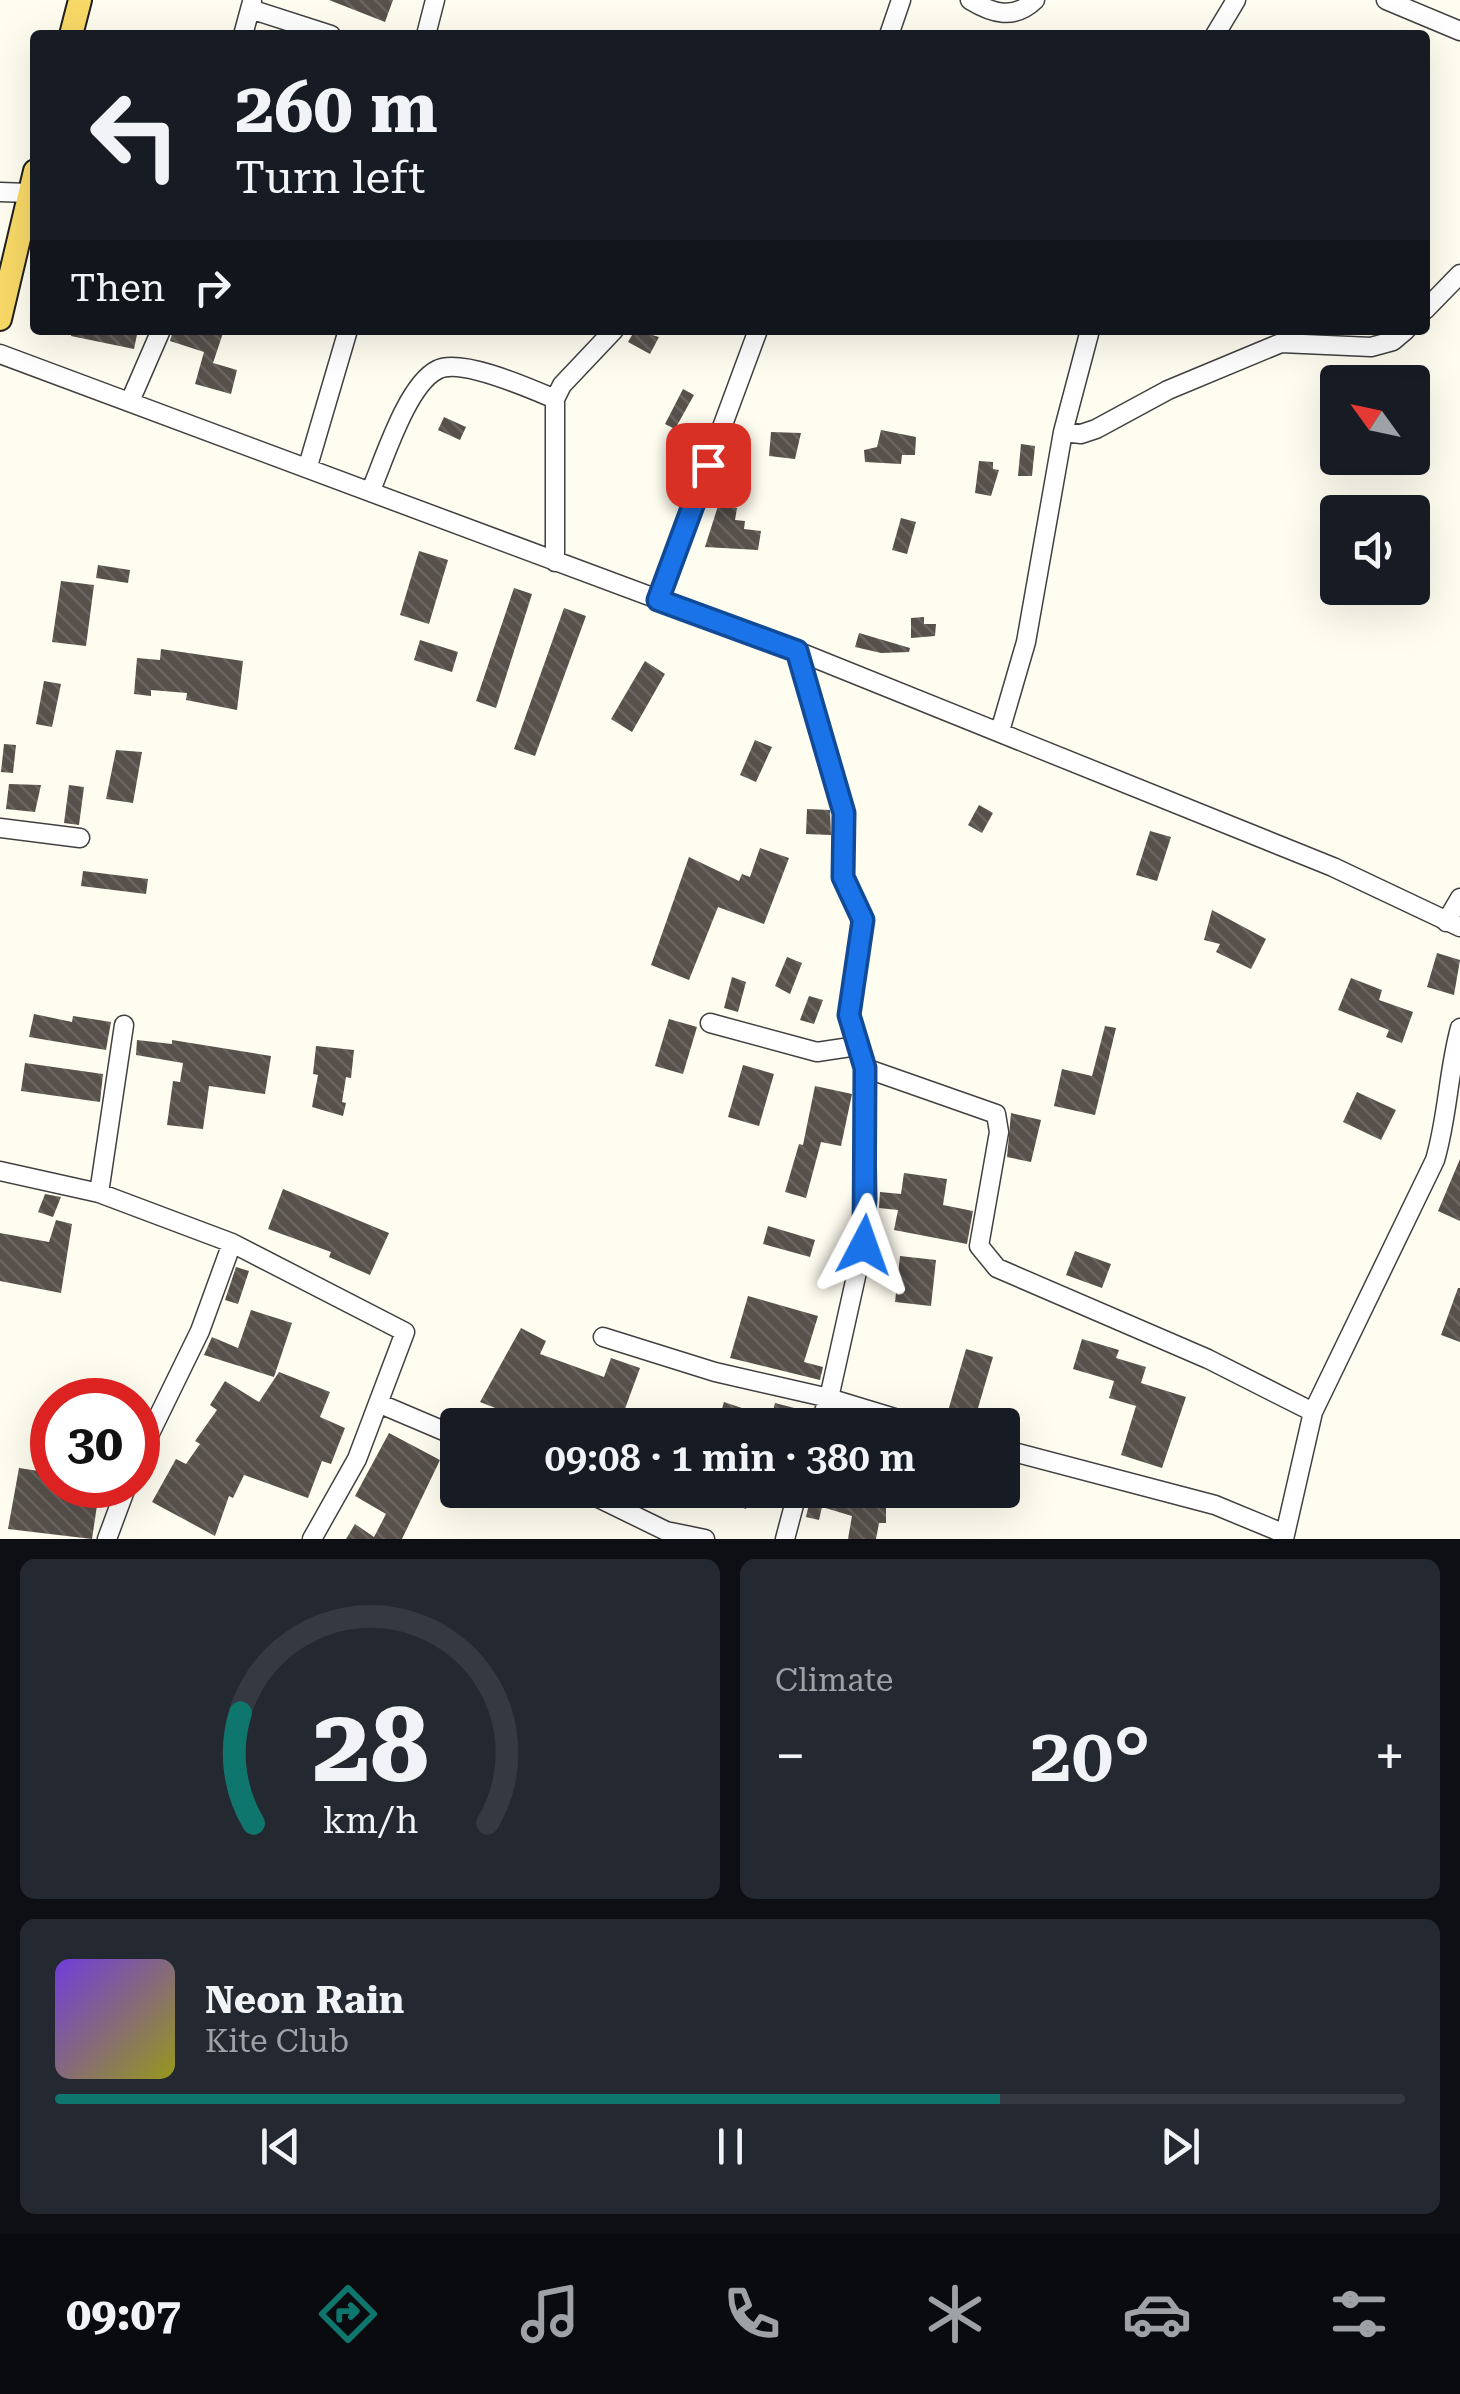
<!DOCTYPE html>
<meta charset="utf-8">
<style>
:root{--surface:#171b24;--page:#242831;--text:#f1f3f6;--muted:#9ea1a6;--line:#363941;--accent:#0f766e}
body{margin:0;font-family:"Roboto Serif",serif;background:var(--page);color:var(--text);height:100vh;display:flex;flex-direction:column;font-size:38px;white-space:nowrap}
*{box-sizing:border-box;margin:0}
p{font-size:32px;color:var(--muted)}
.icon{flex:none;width:55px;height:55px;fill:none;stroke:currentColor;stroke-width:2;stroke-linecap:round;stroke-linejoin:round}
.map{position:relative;height:1539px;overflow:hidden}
.panel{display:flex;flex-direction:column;gap:20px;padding:20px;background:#0d0f14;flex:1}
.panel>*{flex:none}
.top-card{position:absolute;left:30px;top:30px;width:1400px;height:305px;border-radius:10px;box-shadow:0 10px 40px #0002;background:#171b24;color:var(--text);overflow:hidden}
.needle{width:65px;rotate:303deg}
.controls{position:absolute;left:1320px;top:365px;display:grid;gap:20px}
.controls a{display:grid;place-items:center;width:110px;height:110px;border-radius:10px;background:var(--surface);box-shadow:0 10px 40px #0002;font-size:50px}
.speed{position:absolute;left:30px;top:1378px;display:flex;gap:20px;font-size:50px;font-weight:700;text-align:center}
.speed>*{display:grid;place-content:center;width:130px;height:130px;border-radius:50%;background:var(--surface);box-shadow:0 10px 40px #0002;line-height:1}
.speed .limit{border:15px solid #d22;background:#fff;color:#111}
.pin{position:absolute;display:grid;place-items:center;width:85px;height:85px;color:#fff;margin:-42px;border-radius:20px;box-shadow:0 5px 15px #0006}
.me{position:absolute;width:110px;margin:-55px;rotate:4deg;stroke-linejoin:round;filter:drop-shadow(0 0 8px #0008)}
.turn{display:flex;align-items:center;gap:35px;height:210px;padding:0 40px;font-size:45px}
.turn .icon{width:130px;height:130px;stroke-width:2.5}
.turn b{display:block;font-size:70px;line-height:85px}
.then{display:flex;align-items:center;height:95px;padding:0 40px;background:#0003;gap:20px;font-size:38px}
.big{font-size:75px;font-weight:600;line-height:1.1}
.panel .card{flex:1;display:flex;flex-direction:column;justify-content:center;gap:15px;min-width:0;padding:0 35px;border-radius:15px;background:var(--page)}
.panel .dial{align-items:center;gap:0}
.dial svg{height:260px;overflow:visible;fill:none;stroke:var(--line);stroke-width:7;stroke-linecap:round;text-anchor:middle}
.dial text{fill:var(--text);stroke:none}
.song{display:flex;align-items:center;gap:30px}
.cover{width:120px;height:120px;border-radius:15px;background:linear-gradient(135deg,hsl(260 70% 55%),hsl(60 70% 35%))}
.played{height:10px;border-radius:5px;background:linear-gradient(90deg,var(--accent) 70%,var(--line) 70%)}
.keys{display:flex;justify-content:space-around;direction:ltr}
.heat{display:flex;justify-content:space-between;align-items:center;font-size:55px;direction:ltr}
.panel .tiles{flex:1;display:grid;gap:20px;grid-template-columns:1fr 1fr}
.card:last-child{grid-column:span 2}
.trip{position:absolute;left:440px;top:1408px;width:580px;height:100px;border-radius:10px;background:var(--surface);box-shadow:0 10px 40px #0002;font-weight:600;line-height:100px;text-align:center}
.tabs{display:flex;height:160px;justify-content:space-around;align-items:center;background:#090b0e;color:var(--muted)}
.tabs .icon{width:70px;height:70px}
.tabs .active{color:var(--accent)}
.tabs b{font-size:45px;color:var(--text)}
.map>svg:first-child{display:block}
.building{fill:url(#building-back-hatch)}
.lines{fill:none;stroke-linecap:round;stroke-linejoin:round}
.minor-casing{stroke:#414141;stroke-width:21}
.major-casing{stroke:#1f1f1f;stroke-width:26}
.minor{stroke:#fff;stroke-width:18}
.major{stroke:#f8d967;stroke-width:22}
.route-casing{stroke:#114b97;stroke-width:25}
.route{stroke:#1a73e8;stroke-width:18}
</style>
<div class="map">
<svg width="1460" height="1539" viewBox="0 0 1460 1539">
<defs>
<pattern id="building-back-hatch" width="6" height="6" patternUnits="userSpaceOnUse" patternTransform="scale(2.5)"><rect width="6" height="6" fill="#57504b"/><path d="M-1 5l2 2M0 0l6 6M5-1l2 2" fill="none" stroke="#6a6561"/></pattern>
</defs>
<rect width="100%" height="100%" fill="#fffcf0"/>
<path class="building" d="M329,0H393L385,22Z
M72,330H138L134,349L71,336Z
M173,330H224L213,363L237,370L231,394L195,384L204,352L170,341Z
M635,330L659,337L650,354L628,342Z
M683,389L694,395L675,429L665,424Z
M444,417L466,427L460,440L438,430Z
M881,430L916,437L915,455H902L901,464L865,462L864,450L877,447Z
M771,432L801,433L795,459L769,456Z
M1021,444L1035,446L1032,476H1018Z
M979,461L993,462V469L999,470L991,496L975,493Z
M718,506L737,508L735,520L745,521L744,529L761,531L758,550L705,547Z
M901,518L916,522L907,554L892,550Z
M419,551L448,560L429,624L400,615Z
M98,565L130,570L128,583L96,578Z
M61,581L94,585L86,646L52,642Z
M514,588L532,594L496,708L476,701Z
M564,608L586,616L535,756L514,749Z
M924,617V624H936L935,636L911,638V618Z
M859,633L910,648L909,652L881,653L855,647Z
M420,640L458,652L452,672L414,660Z
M161,649L243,661L237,710L186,700L187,693L151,690V696L134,694L137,658L160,660Z
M645,661L665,674L632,732L611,719Z
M44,681L61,684L52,727L36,724Z
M755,740L772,747L756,782L740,775Z
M4,744L16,745L13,773L1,772Z
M116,750L142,752L133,803L106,799Z
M9,784L41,785L35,812L6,809Z
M69,785L84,787L79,825L64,823Z
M979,805L993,813L982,833L968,825Z
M807,809L830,810L831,835L806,834Z
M1150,831L1171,837L1157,881L1136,875Z
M760,848L789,858L764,924L718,907L689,980L651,965L689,857L739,881L742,874L750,877Z
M83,871L148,879L146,894L81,886Z
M1212,910L1266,939L1251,969L1216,952L1220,944L1204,940Z
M1437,953L1460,960L1454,995L1427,987Z
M787,957L802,963L790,994L775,986Z
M732,977L746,982L738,1012L724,1008Z
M1351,978L1382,990L1379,1000L1413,1012L1402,1043L1386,1037L1389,1030L1338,1010Z
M809,996L823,1000L814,1024L800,1020Z
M34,1014L72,1022L73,1016L111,1022L106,1050L29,1037Z
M669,1019L697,1027L683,1074L655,1066Z
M1105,1026L1116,1028L1095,1115L1054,1106L1062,1069L1092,1076Z
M137,1040L172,1044V1040L271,1056L265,1094L209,1086L203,1129L167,1125L173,1081L180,1082L183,1063L136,1055Z
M316,1046L354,1050L351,1078L346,1077L342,1102L346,1103L343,1116L312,1107L318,1075L313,1074Z
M25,1063L103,1074L100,1102L21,1091Z
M743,1065L774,1074L759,1126L728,1117Z
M815,1086L852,1094L841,1146L821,1142L806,1198L785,1192L799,1144L803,1145Z
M1357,1092L1396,1110L1381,1140L1343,1122Z
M1011,1113L1041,1120L1031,1162L1007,1157Z
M1460,1159V1221L1438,1211Z
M904,1173L947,1179L943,1205L973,1211L967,1244L894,1230L898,1210L879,1208L880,1192L901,1194Z
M283,1189L389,1233L370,1275L329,1257L331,1252L268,1229Z
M45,1194L61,1197L53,1217L38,1212Z
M56,1220L72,1224L61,1293L0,1281V1233L49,1242Z
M768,1226L815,1240L810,1257L763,1244Z
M1075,1251L1111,1264L1102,1288L1066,1275Z
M900,1256L936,1260L931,1306L895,1302Z
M236,1267L249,1271L238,1304L225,1300Z
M1458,1288H1460V1342L1441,1335Z
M748,1296L818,1316L804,1362L823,1367L820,1380L730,1358Z
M251,1310L292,1323L274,1377L204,1355L212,1337L238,1348Z
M521,1328L546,1341L540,1354L604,1377L611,1358L640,1368L619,1425H539L480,1402Z
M1082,1339L1119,1350L1116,1358L1146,1367L1141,1383L1186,1397L1162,1468L1121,1455L1136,1406L1109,1398L1114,1381L1073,1369Z
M966,1349L993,1357L973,1425H944Z
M279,1372L330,1392L320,1417L345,1428L331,1464L322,1461L308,1498L244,1475L233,1498L229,1496L215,1536L152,1502L176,1459L186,1464L200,1444L195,1441L217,1410L210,1405L225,1381L259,1402Z
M724,1402L771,1418L775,1403L810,1412L806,1425H717Z
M389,1433L440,1460L402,1539H346L355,1524L374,1537L386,1514L355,1496Z
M19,1468L52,1473V1485H100L92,1539L8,1529Z
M696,1490H752L746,1509Z
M812,1490H864L862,1496H886V1523H879L876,1539H848L852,1516L822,1507L819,1520L806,1517Z"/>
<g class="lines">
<g class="minor-casing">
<path id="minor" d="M970,0C993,14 1014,20 1035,0
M1386,0L1460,31
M250,9L331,35
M243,35L252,2
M426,35L435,0
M889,35L901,0
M1215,35L1236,0
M0,192L29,193
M1425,310L1460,274
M0,354L797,651L1333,867L1460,927
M131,399L161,330
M1063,432L1081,434L1096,429L1168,390L1281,343L1371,347L1393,341L1406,330
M308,466L348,330
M371,490C384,460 407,385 437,370C460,357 531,389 555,399
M555,562V399L562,385L614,330
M658,600L758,330
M1000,731L1026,642L1063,432L1090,330
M0,828L80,838
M1446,922L1460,898
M710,1023L817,1052L857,1046
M865,1068L996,1114L999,1132L979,1246L997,1268L1208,1359L1313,1412L1435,1160C1448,1116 1448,1072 1460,1028
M0,1171L99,1193L232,1243L200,1331L138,1458
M99,1193L124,1025
M232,1243L405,1332L357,1459L312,1539
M603,1337L715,1372L829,1398L863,1245L867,1199L865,1068L849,1015L863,920L843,877L844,813L797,651
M378,1403L458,1437
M819,1425L829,1398L918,1425
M1002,1449L1215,1505L1285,1534
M582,1490L666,1531L705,1539
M107,1539L127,1485
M785,1539L798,1490
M1284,1539L1313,1412"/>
</g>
<g class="major-casing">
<path id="major" d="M71,35L80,0
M0,319L35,171"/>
</g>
<use href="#minor" class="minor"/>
<use href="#major" class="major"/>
</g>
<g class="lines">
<g class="route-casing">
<path id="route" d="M708,465L658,600L797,651L844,813L843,877L863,920L849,1015L865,1068L864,1245"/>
</g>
<use href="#route" class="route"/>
</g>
</svg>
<div class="controls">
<a><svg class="needle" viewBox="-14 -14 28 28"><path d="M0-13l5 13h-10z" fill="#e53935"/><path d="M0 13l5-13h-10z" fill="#9ea1a6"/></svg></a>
<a><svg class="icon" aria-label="sound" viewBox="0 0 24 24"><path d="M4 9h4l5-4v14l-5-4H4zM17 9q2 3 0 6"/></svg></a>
</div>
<div class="speed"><div class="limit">30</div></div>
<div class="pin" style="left:708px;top:465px;background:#d93025"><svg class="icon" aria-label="arrive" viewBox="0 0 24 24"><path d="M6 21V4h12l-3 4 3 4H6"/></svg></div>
<svg class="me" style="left:864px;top:1245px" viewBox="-20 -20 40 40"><path d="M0-17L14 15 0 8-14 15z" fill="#1a73e8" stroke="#fff" stroke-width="4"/></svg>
<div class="trip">09:08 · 1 min · 380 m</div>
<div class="top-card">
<div class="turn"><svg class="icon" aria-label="left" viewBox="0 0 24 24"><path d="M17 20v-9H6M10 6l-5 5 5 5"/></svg><div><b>260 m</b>Turn left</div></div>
<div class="then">Then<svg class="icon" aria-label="right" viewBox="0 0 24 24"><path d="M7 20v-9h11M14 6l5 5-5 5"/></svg></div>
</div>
</div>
<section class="panel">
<div class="tiles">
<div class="card dial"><svg viewBox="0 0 100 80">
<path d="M14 69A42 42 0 1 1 86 69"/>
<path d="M14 69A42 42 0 0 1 10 35" stroke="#0f766e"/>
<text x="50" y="56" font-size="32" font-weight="700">28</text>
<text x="50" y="72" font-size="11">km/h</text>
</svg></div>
<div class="card"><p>Climate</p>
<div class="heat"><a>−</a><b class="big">20°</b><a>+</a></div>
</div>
<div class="card">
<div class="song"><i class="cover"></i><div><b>Neon Rain</b><p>Kite Club</p></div></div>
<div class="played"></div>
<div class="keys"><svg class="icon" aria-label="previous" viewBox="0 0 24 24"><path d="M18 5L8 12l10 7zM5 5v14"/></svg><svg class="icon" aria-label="pause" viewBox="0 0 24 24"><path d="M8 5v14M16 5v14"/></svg><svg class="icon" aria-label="next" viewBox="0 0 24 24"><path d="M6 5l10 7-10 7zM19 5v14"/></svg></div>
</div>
</div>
</section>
<nav class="tabs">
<b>09:07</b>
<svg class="icon active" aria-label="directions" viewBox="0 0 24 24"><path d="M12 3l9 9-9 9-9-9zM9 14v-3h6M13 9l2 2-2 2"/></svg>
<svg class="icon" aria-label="music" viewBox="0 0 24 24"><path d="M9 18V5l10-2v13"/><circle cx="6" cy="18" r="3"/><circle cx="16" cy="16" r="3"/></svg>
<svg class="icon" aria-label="phone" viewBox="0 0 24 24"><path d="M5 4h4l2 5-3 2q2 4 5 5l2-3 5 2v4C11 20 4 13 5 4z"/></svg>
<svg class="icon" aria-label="climate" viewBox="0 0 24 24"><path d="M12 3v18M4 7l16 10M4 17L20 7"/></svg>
<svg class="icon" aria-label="car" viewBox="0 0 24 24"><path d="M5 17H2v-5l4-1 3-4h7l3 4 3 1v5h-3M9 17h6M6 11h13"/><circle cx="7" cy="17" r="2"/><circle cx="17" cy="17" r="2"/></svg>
<svg class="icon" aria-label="filters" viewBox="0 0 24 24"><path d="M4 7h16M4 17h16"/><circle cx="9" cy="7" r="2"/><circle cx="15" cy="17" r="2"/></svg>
</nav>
